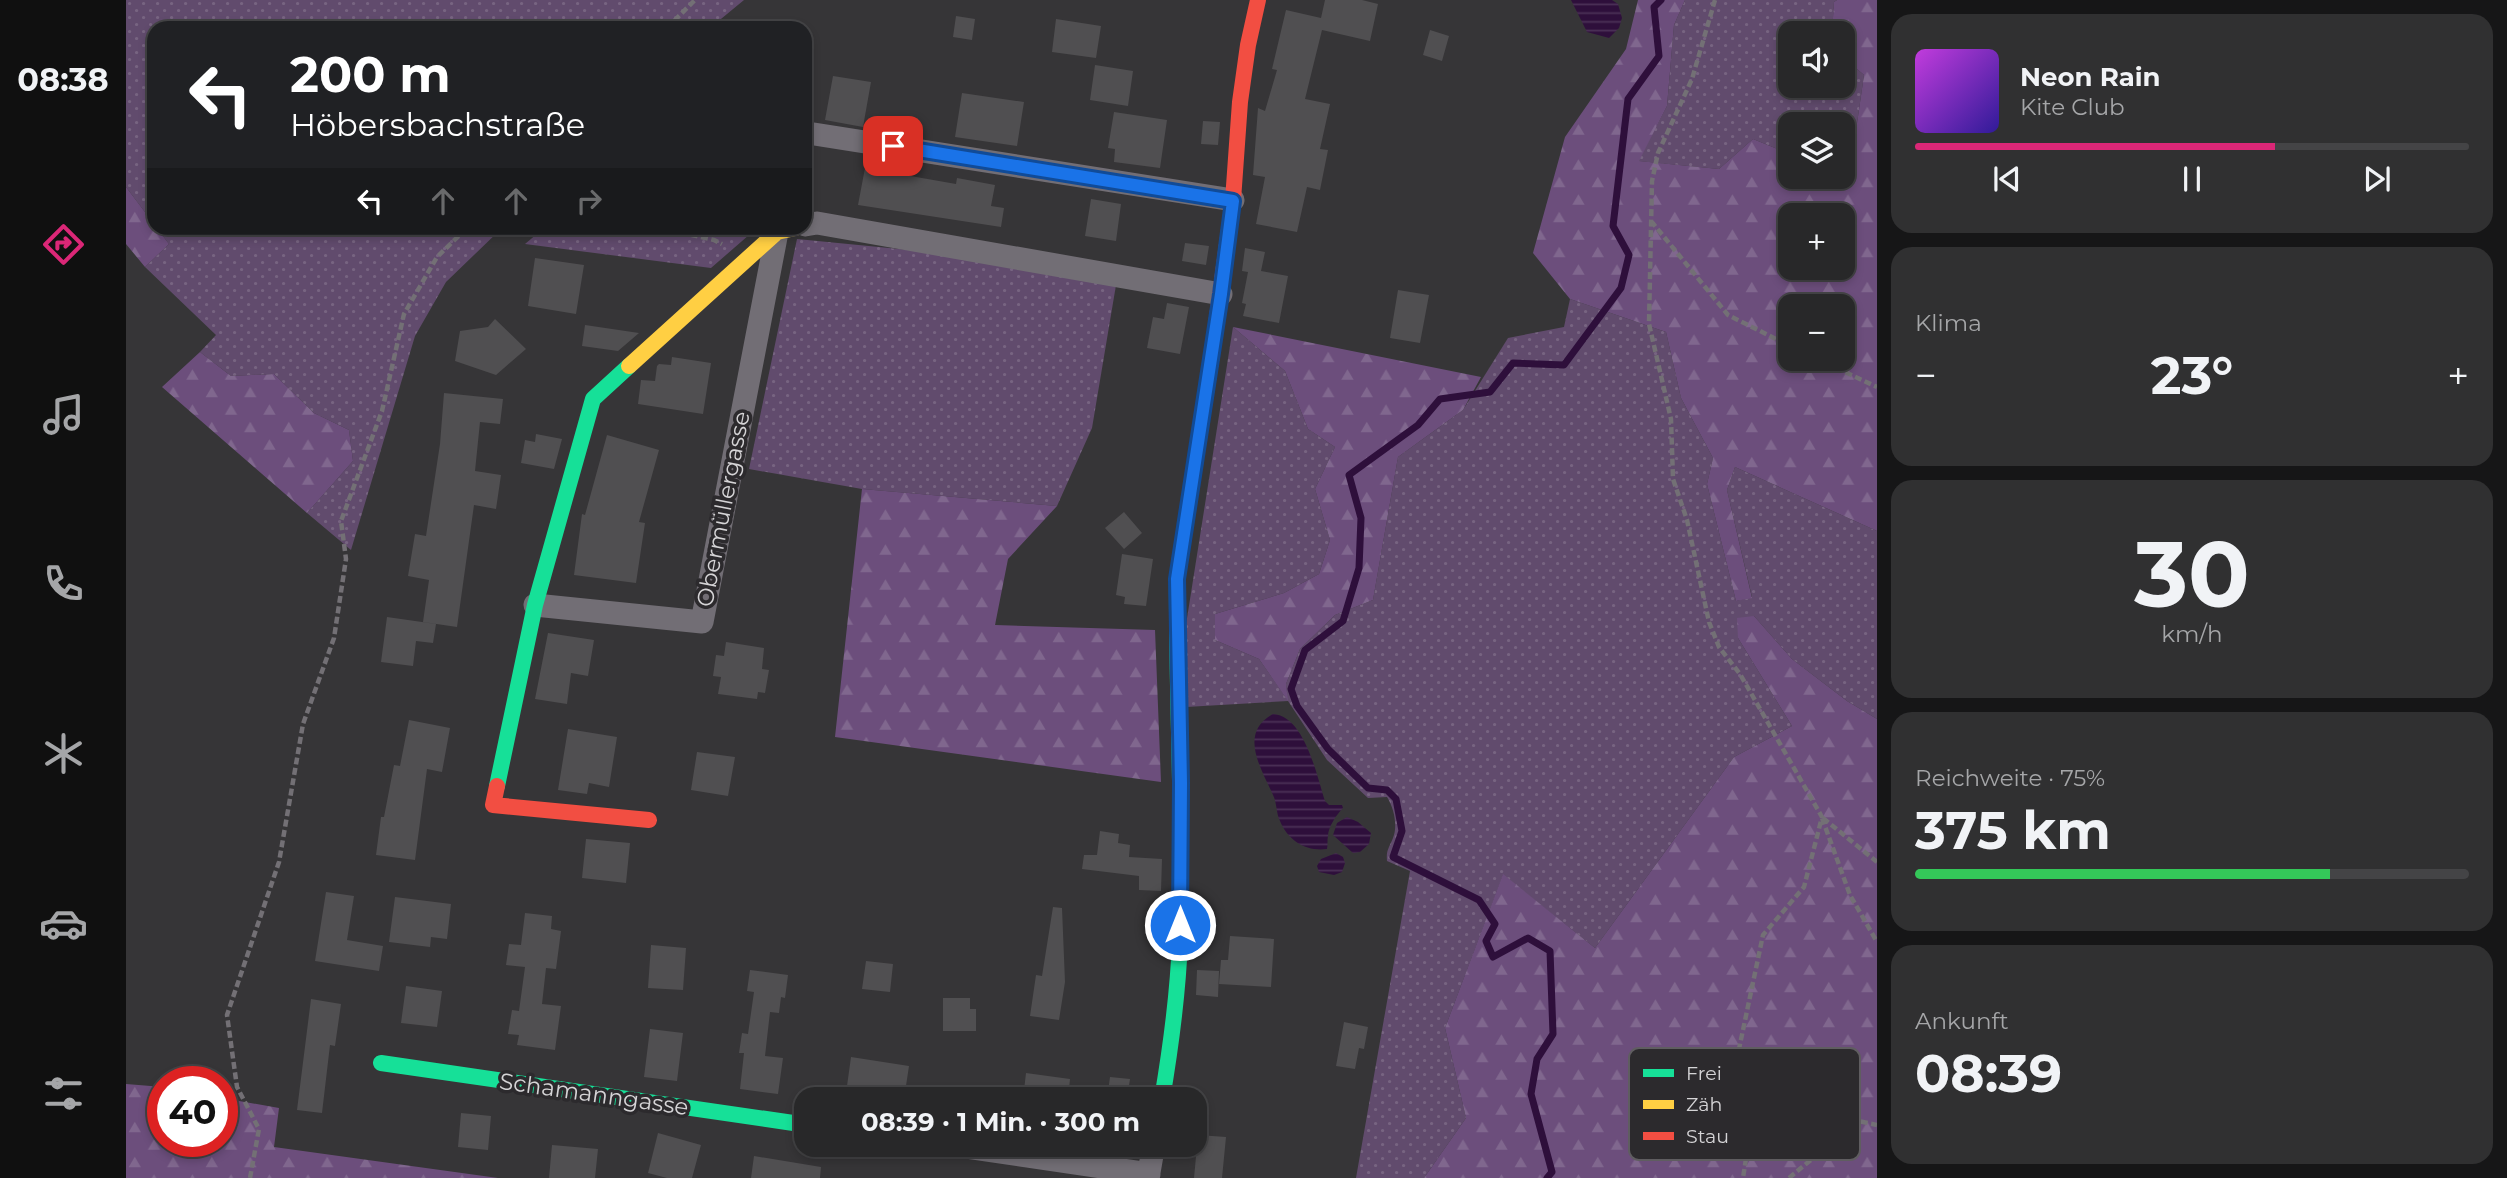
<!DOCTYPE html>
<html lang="de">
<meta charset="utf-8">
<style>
:root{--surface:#282829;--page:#303031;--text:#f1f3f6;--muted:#a5a6a8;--line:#444446;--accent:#db2777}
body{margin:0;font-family:Montserrat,sans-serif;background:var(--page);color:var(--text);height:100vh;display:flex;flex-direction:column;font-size:26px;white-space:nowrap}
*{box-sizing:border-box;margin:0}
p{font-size:23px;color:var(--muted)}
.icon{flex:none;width:38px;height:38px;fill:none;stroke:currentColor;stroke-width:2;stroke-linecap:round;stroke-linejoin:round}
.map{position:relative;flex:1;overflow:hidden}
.panel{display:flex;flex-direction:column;gap:14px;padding:14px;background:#161617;width:630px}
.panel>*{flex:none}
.guide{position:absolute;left:21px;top:21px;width:665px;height:214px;border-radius:21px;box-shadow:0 4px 10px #0003,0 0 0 2px var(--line);background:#202124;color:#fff;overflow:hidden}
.buttons{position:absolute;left:1652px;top:21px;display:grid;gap:14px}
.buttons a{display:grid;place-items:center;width:77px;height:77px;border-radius:14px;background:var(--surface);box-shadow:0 4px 10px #0003,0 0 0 2px var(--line);font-size:35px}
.speed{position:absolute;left:21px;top:1066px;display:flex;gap:14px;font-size:35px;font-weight:700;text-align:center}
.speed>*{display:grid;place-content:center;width:91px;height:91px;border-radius:50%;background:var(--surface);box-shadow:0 4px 10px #0003,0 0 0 2px var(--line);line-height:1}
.speed .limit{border:10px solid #d22;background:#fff;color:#111}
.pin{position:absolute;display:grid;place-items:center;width:60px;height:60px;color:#fff;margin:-30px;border-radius:14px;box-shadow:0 4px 10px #0006}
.me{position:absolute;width:77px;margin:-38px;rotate:0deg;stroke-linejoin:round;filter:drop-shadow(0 0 5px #0008)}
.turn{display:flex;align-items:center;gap:24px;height:147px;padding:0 28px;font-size:32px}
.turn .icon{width:91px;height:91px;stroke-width:2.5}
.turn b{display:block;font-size:49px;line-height:60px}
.lanes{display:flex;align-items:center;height:66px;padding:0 28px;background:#0003;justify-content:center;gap:35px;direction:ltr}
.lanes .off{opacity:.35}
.big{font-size:52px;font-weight:700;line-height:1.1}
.panel .card{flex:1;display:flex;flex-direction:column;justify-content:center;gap:10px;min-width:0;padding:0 24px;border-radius:21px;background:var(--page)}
.panel .dial{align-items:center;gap:0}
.dial b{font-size:91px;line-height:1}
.song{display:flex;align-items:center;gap:21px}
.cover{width:84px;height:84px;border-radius:10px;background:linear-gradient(135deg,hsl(290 70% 55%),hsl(250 70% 35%))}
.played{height:7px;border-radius:4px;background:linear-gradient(90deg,var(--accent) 65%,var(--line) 65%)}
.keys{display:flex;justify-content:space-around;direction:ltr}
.heat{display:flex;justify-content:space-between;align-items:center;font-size:38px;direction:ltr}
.charge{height:10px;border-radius:5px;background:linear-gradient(90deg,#34c759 75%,var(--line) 0)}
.trip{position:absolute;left:668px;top:1087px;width:413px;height:70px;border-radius:21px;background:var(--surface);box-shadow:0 4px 10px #0003,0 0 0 2px var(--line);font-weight:700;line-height:70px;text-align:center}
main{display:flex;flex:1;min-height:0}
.tabs{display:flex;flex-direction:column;width:126px;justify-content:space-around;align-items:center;background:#101010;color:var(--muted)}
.tabs .icon{width:49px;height:49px}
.tabs .active{color:var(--accent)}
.tabs b{font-size:32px;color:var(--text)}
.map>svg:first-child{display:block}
.grass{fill:url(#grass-dots)}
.forest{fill:url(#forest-firs);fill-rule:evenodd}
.water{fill:url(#water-rules)}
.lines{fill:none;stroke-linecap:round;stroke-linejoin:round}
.stream{stroke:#2e0f3b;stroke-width:7}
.building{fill:#504f51}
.path{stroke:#737075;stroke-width:4.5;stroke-dasharray:7 3.5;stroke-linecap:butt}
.street{stroke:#726e75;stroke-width:23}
.fast{stroke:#16e098;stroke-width:16}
.slow{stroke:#ffcf43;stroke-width:16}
.jam{stroke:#f24e42;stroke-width:16}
.route-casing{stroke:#114b97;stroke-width:18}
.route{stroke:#1a73e8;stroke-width:12}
.labels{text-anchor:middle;stroke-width:7;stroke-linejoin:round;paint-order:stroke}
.street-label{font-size:23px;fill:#d5d4d6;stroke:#2c2a2d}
.key{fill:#2c2a2d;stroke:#5f5d60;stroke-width:2}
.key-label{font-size:19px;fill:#d5d4d6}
</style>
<main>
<nav class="tabs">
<b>08:38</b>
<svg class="icon active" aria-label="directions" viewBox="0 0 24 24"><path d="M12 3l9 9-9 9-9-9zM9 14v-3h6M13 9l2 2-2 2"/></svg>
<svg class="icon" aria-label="music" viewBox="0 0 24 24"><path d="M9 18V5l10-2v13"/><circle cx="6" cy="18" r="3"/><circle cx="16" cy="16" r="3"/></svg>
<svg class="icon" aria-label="phone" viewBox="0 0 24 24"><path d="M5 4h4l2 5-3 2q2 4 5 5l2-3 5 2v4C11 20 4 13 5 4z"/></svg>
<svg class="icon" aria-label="climate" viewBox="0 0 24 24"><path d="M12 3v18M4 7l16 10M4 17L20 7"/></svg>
<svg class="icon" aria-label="car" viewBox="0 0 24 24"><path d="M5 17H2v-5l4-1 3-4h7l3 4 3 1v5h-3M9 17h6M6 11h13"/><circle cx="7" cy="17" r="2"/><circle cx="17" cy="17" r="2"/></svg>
<svg class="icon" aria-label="filters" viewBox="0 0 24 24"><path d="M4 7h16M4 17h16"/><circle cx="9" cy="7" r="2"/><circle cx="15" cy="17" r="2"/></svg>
</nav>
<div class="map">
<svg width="1751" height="1178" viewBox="0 0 1751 1178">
<defs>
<pattern id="grass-dots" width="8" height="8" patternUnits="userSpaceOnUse" patternTransform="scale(1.75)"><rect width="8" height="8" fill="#614b6d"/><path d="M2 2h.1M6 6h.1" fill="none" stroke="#776481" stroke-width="1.8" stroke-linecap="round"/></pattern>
<pattern id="forest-firs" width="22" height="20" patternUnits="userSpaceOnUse" patternTransform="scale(1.75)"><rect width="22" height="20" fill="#6c4e7c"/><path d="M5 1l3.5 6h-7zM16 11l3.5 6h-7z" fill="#80678e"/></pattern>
<pattern id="water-rules" width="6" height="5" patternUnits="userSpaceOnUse" patternTransform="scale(1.75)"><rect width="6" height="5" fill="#2e0f3b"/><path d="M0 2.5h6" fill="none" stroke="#4b3157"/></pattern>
</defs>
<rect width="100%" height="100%" fill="#363537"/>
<path class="grass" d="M0,0H618L584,28H28V224L0,187Z
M1559,0H1711L1708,2L1706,33H1664V86H1717V57L1738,75L1729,137L1717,144V124H1664V154L1627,139L1593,169L1512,161L1541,106L1548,25Z
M31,228H376L320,282L289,336L225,550L181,513L227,461L223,430L188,413L148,374L105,376L74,352L90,335L19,267L43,244Z
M418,228H631L585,268L399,244Z
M671,239L804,252L990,285L966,428L931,506L736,489L623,469Z
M1444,299L1540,332L1555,398L1587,458L1581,484L1610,601L1626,597L1601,490L1609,467L1751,531V719L1721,701L1666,659L1628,616L1612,638L1666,726L1608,757L1469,948L1377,875L1319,1028L1340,1118L1298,1178H1230L1284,871L1261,861C1260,850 1263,848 1267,838C1272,826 1268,808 1261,797L1242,798L1201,760L1162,701L1060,707L1059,631L1107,327L1159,371L1182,429L1209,447L1189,489L1204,540L1193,574L1158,593L1089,614V640L1133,659L1161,699L1160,684L1174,649L1209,615L1247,600L1272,457L1337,410L1382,338L1438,327Z"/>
<path class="forest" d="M1512,0H1559L1548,25L1541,106L1513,161L1593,169L1627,139L1664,154V177H1717V144L1729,137L1738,75L1717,57V33H1706L1708,2L1711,0H1751V531L1609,467L1601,490L1626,598L1610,601L1581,484L1587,458L1555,398L1540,332L1444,299L1407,253L1439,137L1500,49ZM1717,215V268H1664V215ZM1717,306V359H1664V306Z
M0,187L28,224V228H31L43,244L19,267L0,244Z
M1107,327L1355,377L1337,410L1272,457L1247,600L1209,615L1174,649L1160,684L1162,701L1133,659L1089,640V614L1158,593L1193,574L1204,540L1189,489L1209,447L1182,429L1159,371Z
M74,352L105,376L148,374L188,413L223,430L227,461L181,513L36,387Z
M736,489L931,506L882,559L869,625L1029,630L1035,782L709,737Z
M1628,616L1666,659L1721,701L1751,719V1178H1298L1340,1118L1319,1028L1377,874L1469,948L1608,757L1666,726L1612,638L1611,618Z
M0,1084L37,1087V1141H96V1098L153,1108L148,1147L372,1178H0Z"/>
<path class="water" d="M1445,0H1486L1492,4L1496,18L1493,28L1483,38L1461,32Z
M1147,714C1179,716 1191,777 1199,801L1203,805H1216L1217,808C1211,814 1202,827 1202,836C1201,840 1202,845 1201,849C1181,852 1162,841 1154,821C1150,813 1151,803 1147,795C1135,768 1112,733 1147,714Z
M1221,817L1232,822L1245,833L1243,844L1234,852L1227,853L1207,835L1211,823Z
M1210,853L1217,857L1219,863L1216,872L1208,875L1193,872L1191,866L1195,859Z"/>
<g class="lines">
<path class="stream" d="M1421,1178L1426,1172L1405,1094L1411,1059L1427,1034L1424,951L1402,938L1367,957L1360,941L1369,924L1353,900L1267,857L1276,831L1270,799L1261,790L1242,788L1202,749L1171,706L1165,689L1179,650L1217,621L1233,568L1235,518L1223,475L1292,425L1314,399L1364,392L1387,363L1438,365L1495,288L1503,255L1487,226L1502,99L1533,56L1528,7L1535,0"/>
</g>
<path class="building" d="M1199,0H1236L1252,4L1244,41L1196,30L1179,99L1204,104L1194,149L1202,150L1194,190L1181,187L1171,232L1130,224L1139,177L1127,175L1132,108L1139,111L1151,70L1146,69L1160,10L1195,18Z
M830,16L849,19L846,40L827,37Z
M930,19L975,26L970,58L926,52Z
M1304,30L1323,36L1316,61L1297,55Z
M969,65L1007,71L1002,106L964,100Z
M707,76L745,82L737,127L699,120Z
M836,93L898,102L891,146L829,137Z
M988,112L1041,120L1034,168L988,162L989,149L982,148Z
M1077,121L1094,122L1092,145L1075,144Z
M739,168L830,184L831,178L869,185L865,206L878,208L875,227L732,205Z
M965,199L995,204L990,241L959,236Z
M1059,243L1083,246L1080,265L1056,261Z
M1119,248L1139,252L1135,271L1162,276L1153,323L1117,316L1120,304L1116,303L1122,272L1116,271Z
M409,258L458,265L450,314L402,306Z
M1272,290L1303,295L1294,343L1264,338Z
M1041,303L1063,307L1054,354L1021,348L1027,317L1038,319Z
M369,319L400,349L370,375L329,361L334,331L362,327Z
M459,325L513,333L492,351L456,346Z
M546,357L585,363L577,414L512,404L515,380L529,381L531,366L533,364L545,365Z
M318,393L377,399L374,424L354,422L349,471L375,475L370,509L348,505L331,627L297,622L303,580L282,576L289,534L300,536L314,444Z
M410,434L436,439L428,469L395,463L399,440L409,442Z
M481,435L533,450L513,522L519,523L510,583L448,575L456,514L459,515Z
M998,512L1016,533L998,549L979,528Z
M996,554L1027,559L1020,606L998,604L999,597L990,595Z
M261,617L310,624L307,643L290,641L287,666L255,662Z
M422,633L468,640L462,676L445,673L441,704L409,699Z
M600,642L638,648L636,669L643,670L639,693L632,692L631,699L592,694L595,677L587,676L590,655L598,656Z
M283,720L324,728L316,772L301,769L289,860L250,855L255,817H258L268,765L274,766Z
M442,729L491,737L483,787L463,783L461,794L432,790Z
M571,752L609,757L602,796L565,790Z
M974,831L993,834L992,843L1004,845L1003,857L1036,859L1035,891L1013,890V876L956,869L958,855H971Z
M460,839L504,843L500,883L456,878Z
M200,892L228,896L221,940L257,946L253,971L189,961Z
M269,897L325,904L321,939L305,937L304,947L263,942Z
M927,907L936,908L939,982L933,1020L904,1016L910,975L916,976Z
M399,913L426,916L425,929L435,931L430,969L420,968L416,1004L435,1006L429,1050L391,1045L393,1035L382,1034L386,1010L393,1011L399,967L380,965L383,944L395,945Z
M1104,936L1148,939L1145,987L1093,984L1095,960H1102Z
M525,945L560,948L557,990L522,988Z
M740,961L767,964L764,992L736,989Z
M624,970L662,975L659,998L655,997L653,1013L644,1012L639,1056L657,1058L652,1094L614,1089L618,1053H613L616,1033L622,1034L628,992L621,991Z
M1071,970L1093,971L1092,997L1070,995Z
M280,986L316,991L311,1027L275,1023Z
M817,998H844V1009H850V1031H817Z
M185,999L215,1004L209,1046L204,1045L196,1113L171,1110Z
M1218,1022L1242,1027L1238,1049L1233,1048L1229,1069L1210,1066Z
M524,1029L557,1033L551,1081L518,1077Z
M725,1057L783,1066L778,1099H744L745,1090L721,1086Z
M900,1073L944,1079L942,1099H897Z
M984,1077L1004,1079L1001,1099H981Z
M335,1113L365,1116L362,1150L332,1147Z
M532,1133L575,1145L566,1178H541L522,1173Z
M1072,1135L1100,1137L1096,1178H1068Z
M426,1145L472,1149L469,1178H423Z
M628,1156L695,1167L694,1178H625Z"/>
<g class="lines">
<path class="path" d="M1589,0L1566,79L1532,153L1526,181L1523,324L1545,419L1547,479L1561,520L1583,622L1593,647L1614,674L1696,817L1678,887L1637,935L1613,1049L1621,1152L1617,1178
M541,28L569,0
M1525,221L1602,315L1664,346
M534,228L588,240L596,244
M1691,359L1751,387
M1696,818L1724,895L1751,942
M1697,818L1751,862
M124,1178L133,1129L111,1087L101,1015L153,862L177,724L208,638L220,559L215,521L256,411L278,314L311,257L341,228
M1663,1178L1686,1159L1709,1116L1751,1125"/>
<path class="street" d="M688,134L1107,200
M679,225L691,223L1095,294
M409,605L576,622L651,232
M820,1144L1023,1174
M1022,1178L1028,1144"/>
<path class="fast" d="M371,786L409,605L467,399L503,366
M255,1063L681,1125
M1036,1099C1045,1046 1052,994 1054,940C1058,820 1050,699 1051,578"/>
<path class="slow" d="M503,366L651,232L669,228
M1051,578L1086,354"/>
<path class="jam" d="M1086,354L1107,200L1114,102L1122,45L1132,0
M371,786L367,805L523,820"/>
</g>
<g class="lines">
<g class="route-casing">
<path id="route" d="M767,146L1107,201L1095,294L1051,579L1055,783L1054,925"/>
</g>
<use href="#route" class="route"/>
</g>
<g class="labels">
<g class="street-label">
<text transform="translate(597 509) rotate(-79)" y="8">Obermüllergasse</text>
<text transform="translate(468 1094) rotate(8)" y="8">Schamanngasse</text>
</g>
</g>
<rect x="1503" y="1048" width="231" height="112" rx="10" class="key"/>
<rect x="1517" y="1069" width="31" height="8" fill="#16e098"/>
<rect x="1517" y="1100" width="31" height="9" fill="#ffcf43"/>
<rect x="1517" y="1132" width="31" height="8" fill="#f24e42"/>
<g class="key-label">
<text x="1560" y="1080">Frei</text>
<text x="1560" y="1111">Zäh</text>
<text x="1560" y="1143">Stau</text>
</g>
</svg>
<div class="buttons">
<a><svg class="icon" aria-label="sound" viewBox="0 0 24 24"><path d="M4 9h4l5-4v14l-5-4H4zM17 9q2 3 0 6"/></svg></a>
<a><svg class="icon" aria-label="layers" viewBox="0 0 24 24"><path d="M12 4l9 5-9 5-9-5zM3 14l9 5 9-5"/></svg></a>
<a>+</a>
<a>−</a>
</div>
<div class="speed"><div class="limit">40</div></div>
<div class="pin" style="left:767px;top:146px;background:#d93025"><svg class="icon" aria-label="arrive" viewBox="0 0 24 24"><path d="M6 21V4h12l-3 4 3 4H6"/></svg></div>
<svg class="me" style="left:1054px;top:925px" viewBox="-20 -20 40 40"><circle r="17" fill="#1a73e8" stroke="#fff" stroke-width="3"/><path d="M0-11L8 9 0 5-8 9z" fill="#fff"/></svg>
<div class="trip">08:39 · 1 Min. · 300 m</div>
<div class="guide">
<div class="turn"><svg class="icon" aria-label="left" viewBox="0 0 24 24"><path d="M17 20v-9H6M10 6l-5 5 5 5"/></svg><div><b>200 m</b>Höbersbachstraße</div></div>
<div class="lanes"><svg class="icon" aria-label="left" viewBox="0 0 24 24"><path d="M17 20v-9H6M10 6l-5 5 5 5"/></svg><svg class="icon off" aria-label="ahead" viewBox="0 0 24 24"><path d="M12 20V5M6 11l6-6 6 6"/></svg><svg class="icon off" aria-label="ahead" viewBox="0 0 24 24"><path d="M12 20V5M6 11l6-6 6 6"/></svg><svg class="icon off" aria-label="right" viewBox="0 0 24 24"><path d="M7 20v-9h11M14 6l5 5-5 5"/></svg></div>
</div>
</div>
<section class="panel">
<div class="card">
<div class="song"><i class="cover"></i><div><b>Neon Rain</b><p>Kite Club</p></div></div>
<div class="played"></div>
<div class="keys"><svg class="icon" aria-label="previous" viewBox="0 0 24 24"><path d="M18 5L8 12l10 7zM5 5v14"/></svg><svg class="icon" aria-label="pause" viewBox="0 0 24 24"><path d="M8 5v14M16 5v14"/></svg><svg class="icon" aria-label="next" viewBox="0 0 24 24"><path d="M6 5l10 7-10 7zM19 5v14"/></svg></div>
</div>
<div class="card"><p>Klima</p>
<div class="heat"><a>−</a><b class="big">23°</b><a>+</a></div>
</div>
<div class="card dial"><b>30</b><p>km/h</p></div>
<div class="card"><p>Reichweite · 75%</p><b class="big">375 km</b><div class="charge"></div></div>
<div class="card"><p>Ankunft</p><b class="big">08:39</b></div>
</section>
</main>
